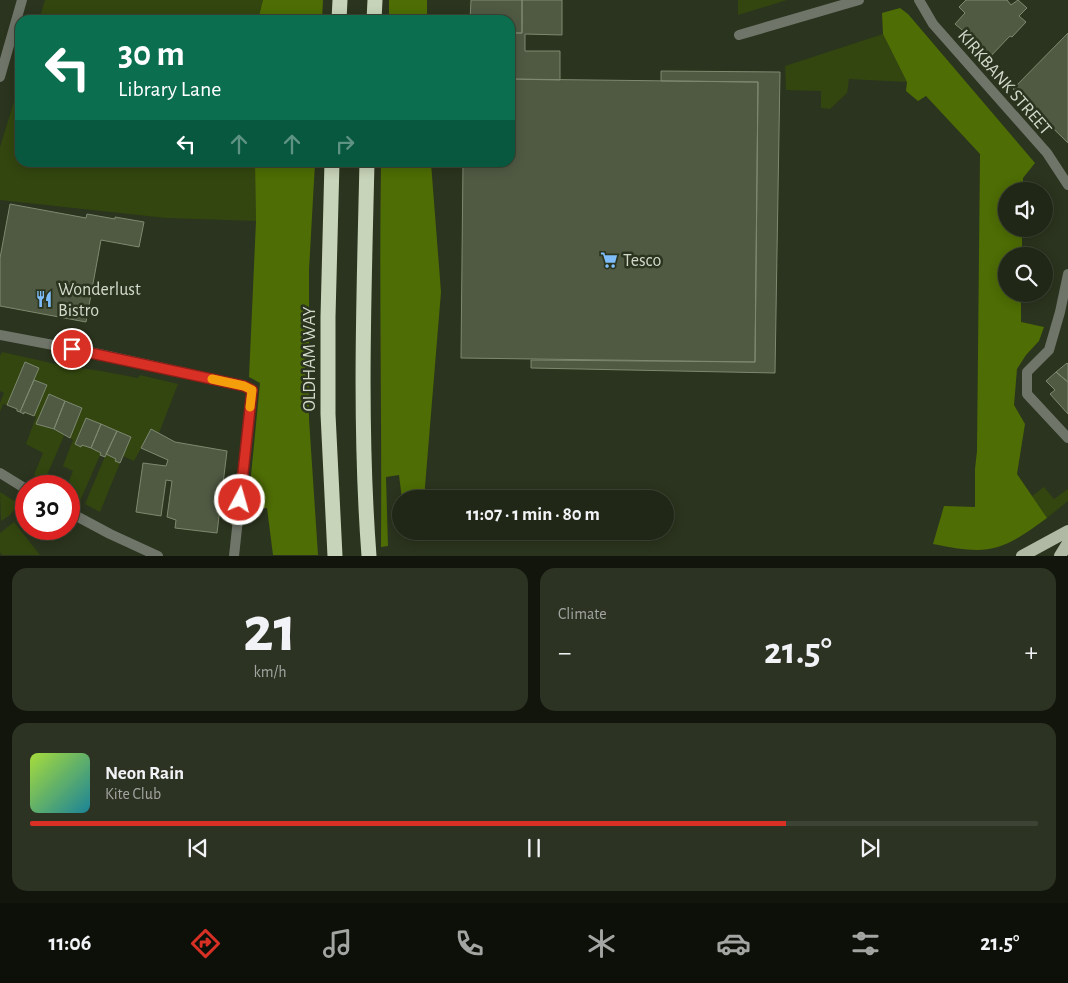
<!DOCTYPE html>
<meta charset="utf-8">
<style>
:root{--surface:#202716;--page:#2d3323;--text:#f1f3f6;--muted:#a2a5a1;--line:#3d4435;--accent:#d93025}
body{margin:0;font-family:"Alegreya Sans",sans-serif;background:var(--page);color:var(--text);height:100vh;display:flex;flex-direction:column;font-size:19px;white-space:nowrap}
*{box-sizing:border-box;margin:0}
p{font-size:16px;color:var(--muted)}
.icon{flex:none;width:28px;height:28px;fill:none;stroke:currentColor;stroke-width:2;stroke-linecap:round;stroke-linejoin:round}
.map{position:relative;height:556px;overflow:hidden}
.drawer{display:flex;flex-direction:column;gap:12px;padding:12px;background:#12150c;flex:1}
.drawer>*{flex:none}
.banner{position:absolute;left:15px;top:15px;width:500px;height:152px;border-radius:15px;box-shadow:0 2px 12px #0003,0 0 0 1px var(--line);background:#0b6e4f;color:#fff;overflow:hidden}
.controls{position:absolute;left:998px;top:182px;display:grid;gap:10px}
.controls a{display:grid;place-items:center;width:55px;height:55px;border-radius:50%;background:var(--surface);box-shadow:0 2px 12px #0003,0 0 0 1px var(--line);font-size:25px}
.speed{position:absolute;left:15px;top:475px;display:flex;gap:10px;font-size:25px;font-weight:700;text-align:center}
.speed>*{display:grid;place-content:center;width:65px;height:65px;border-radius:50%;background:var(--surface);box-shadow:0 2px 12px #0003,0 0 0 1px var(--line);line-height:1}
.speed .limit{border:8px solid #d22;background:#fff;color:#111}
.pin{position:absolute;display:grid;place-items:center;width:42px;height:42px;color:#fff;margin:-21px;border:2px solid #fff;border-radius:50%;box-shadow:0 1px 5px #0007}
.me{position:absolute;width:55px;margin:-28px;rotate:6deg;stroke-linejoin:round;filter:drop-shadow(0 0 4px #0008)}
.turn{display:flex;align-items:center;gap:18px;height:105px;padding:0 20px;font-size:22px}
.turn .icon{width:65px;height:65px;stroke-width:2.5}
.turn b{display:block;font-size:35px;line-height:42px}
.lanes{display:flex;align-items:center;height:48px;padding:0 20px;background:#0003;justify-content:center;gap:25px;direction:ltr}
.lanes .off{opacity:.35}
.big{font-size:38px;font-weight:600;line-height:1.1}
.drawer .card{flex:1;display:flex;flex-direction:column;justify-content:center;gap:8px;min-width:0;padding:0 18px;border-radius:15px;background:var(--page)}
.drawer .dial{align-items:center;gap:0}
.dial b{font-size:65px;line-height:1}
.song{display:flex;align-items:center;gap:15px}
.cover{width:60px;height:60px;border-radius:8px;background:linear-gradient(135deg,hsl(80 70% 55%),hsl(190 70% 35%))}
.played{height:5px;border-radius:2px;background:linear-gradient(90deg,var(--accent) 75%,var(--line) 75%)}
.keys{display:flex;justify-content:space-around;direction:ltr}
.heat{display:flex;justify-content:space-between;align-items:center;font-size:28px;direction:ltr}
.drawer .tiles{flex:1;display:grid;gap:12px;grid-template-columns:1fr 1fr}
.card:last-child{grid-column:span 2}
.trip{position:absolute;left:392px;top:490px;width:282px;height:50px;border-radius:25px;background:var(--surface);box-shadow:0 2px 12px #0003,0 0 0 1px var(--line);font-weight:600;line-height:50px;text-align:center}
.tab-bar{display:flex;height:80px;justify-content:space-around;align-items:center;background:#0d1009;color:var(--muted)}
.tab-bar .icon{width:35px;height:35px}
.tab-bar .on{color:var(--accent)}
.tab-bar b{font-size:22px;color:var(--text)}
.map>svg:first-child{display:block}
.green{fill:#33460f}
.forest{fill:#4e6d04}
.building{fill:#505a43;stroke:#7e8970}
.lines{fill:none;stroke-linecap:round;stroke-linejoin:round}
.street{stroke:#70756a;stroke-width:10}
.primary{stroke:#afb9a3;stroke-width:12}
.highway{stroke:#c8d4b9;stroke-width:15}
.route-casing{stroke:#8d1f18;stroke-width:12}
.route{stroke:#d93025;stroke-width:9}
.slow{stroke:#f59e0b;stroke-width:9}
.labels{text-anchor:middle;stroke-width:5;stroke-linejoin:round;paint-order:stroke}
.street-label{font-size:18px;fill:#d3dacc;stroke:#2b341e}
.poi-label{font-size:18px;fill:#d3dacc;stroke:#2b341e;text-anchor:start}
</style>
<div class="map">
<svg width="1068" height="556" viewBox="0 0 1068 556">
<rect width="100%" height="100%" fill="#2b341e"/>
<path class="green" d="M45,0H263L258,20H39Z
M738,0H787L738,15Z
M883,34L907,82L849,79L847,93L830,109L821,108V91L786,90L785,66Z
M20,82V162L255,163L256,221L166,218L0,200V147Z
M2,352L60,365L101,371L138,378L140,375L178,384L159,433L151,430L134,461L123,456L131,437L86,418L75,444L81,447L82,445L101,453L80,501L69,496V486H67L73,471L63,466L73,440L70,438L82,408L49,394L37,424L63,433L64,436L44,482L34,475L43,453L26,444L36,417L34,416L47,385L34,380L39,368L25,362L7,405L3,404L0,412V403L4,393L0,391V356Z
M106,454L116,459L115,461L120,463L100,512L85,504Z
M1044,487L1054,499L1068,489V501L1047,518L1032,496Z
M0,492L19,504L10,515L1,521Z
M14,522L40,555H2L0,552V533Z"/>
<path class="forest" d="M263,0H323L322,20H258Z
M389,0H427V20H389Z
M900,8L908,14L1035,163L1023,178V191H1006V229H1022V256H1006V294H1021V322L1044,327L1039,341L1026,355L1017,369L1014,405L1025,424L1017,474L1047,518C1002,551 990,556 933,544L944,506L975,507V469L977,451L980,154L926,96L918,101L906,91L907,82L883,34L882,13Z
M255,163H315L309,270V419L318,555H273L267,508L251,509L248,506L260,383L249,377L256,221Z
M381,163H431L441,292L424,499H402L399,475L386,477L388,546L381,547C382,419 379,291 381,163Z"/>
<path class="building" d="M471,0H522V33H510V20H470Z
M522,0H562V35L525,34V51H560V80L510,79V33H522Z
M966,0H1007L1011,5L1018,0L1027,8L1019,16L1026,22L1012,37L1010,36L988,59L973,45L976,42L955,24L965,13L959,7Z
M1068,33V143L1013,89Z
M661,71L780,72L775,373L531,368V360L755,362L758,82L661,81Z
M510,79L758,82L755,362L461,358L463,162H510Z
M10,204L86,218L87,214L115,219V217L144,222L139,247L101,240L86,322L0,306V258Z
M25,362L39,368L20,412L17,411V409L7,405Z
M1067,363L1068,364V382L1056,372Z
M1056,372L1068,382V414L1050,394L1055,390L1046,381Z
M34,380L47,385L34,416L24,412V414L20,412Z
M49,394L65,401L54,429L36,424Z
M65,401L82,408L70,438L54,429Z
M86,418L101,424L91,448L82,445L81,447L75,444Z
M101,424L117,431L105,457L100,455L101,453L91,448Z
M151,429L175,442L227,451L217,533L175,528L176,520L167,517L172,481L166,480L161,516L136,512L143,463L166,466L168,460L141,448Z
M117,431L131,437L120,463L115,461L116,459L106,454Z"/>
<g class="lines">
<path class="street" d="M919,0L933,24L1047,153L1068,185
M739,35L859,0
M0,77L22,0
M1068,274L1060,312L1049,350L1027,372V394L1068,438
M0,335L90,352L244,386L252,390L234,556
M0,473L26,489
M69,512L110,534L158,556"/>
<path class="primary" d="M1022,556L1068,531
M1060,556L1068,543"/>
<path class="highway" d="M339,20L340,0
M374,20L375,0
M332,162L328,317V414L335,556
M367,162C364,294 359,424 369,556"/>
</g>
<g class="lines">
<g class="route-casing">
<path id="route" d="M72,349L244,386L252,390L240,500"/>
</g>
<use href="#route" class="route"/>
<path class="slow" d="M212,379L244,386L252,390L250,407"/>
</g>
<defs>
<g id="supermarket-bare" transform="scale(1.35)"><path d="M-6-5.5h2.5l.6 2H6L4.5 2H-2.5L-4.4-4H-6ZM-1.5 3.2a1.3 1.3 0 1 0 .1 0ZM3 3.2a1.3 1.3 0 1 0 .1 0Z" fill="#7ebdf9" stroke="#2b341e" stroke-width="2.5" paint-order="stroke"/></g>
<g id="restaurant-bare" transform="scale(1.35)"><path d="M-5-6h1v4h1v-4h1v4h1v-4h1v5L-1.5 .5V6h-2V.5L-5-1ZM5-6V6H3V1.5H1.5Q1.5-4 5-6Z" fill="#7ebdf9" stroke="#2b341e" stroke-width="2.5" paint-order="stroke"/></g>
</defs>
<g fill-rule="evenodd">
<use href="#supermarket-bare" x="609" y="260"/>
<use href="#restaurant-bare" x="44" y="299"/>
</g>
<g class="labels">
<g class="street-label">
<text transform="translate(1005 82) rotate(49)" y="6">KIRKBANK STREET</text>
<text transform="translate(309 359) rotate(-90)" y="6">OLDHAM WAY</text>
</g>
<g class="poi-label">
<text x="623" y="266">Tesco</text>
<text x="58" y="295">Wonderlust<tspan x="58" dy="21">Bistro</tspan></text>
</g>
</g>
</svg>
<div class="controls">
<a><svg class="icon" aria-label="sound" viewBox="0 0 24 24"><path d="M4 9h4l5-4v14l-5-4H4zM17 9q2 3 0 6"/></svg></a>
<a><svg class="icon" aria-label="search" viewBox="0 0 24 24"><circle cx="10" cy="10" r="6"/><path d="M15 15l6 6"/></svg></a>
</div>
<div class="speed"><div class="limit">30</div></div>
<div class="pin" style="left:72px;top:349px;background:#d93025"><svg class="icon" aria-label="arrive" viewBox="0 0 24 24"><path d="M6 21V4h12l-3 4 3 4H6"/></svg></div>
<svg class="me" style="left:240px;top:500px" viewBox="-20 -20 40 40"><circle r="17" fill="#d93025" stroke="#fff" stroke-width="3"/><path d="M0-11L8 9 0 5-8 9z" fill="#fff"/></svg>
<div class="trip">11:07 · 1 min · 80 m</div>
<div class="banner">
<div class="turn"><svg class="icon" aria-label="left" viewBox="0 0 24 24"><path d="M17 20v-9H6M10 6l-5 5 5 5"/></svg><div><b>30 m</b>Library Lane</div></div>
<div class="lanes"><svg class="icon" aria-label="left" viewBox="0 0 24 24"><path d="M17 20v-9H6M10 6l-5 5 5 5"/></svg><svg class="icon off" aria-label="ahead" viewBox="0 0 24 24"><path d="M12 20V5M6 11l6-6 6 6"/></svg><svg class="icon off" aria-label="ahead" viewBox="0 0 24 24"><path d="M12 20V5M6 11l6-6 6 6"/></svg><svg class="icon off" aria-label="right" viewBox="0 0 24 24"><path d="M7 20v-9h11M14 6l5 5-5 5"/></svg></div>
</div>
</div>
<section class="drawer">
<div class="tiles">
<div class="card dial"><b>21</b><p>km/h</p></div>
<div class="card"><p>Climate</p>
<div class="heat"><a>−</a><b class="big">21.5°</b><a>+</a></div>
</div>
<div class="card">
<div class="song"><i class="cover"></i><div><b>Neon Rain</b><p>Kite Club</p></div></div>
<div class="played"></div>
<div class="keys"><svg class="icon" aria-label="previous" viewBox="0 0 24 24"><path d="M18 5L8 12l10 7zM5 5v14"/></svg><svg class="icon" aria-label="pause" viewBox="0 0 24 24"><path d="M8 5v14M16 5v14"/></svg><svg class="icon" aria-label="next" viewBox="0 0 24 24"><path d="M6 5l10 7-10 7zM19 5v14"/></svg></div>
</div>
</div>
</section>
<nav class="tab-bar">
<b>11:06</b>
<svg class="icon on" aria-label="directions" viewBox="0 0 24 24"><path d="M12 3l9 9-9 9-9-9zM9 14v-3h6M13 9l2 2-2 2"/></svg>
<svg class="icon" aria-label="music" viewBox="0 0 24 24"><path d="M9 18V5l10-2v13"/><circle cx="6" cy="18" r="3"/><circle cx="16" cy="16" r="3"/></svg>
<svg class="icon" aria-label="phone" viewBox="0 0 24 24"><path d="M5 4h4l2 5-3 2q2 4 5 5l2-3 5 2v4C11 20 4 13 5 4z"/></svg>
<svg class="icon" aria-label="climate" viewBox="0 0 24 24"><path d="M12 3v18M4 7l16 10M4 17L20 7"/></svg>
<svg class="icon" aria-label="car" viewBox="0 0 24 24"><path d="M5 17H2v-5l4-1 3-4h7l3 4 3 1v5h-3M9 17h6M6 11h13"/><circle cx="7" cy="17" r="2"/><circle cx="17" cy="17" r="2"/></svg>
<svg class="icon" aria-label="filters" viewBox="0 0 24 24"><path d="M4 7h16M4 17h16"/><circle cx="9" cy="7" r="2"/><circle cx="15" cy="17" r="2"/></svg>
<b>21.5°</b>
</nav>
